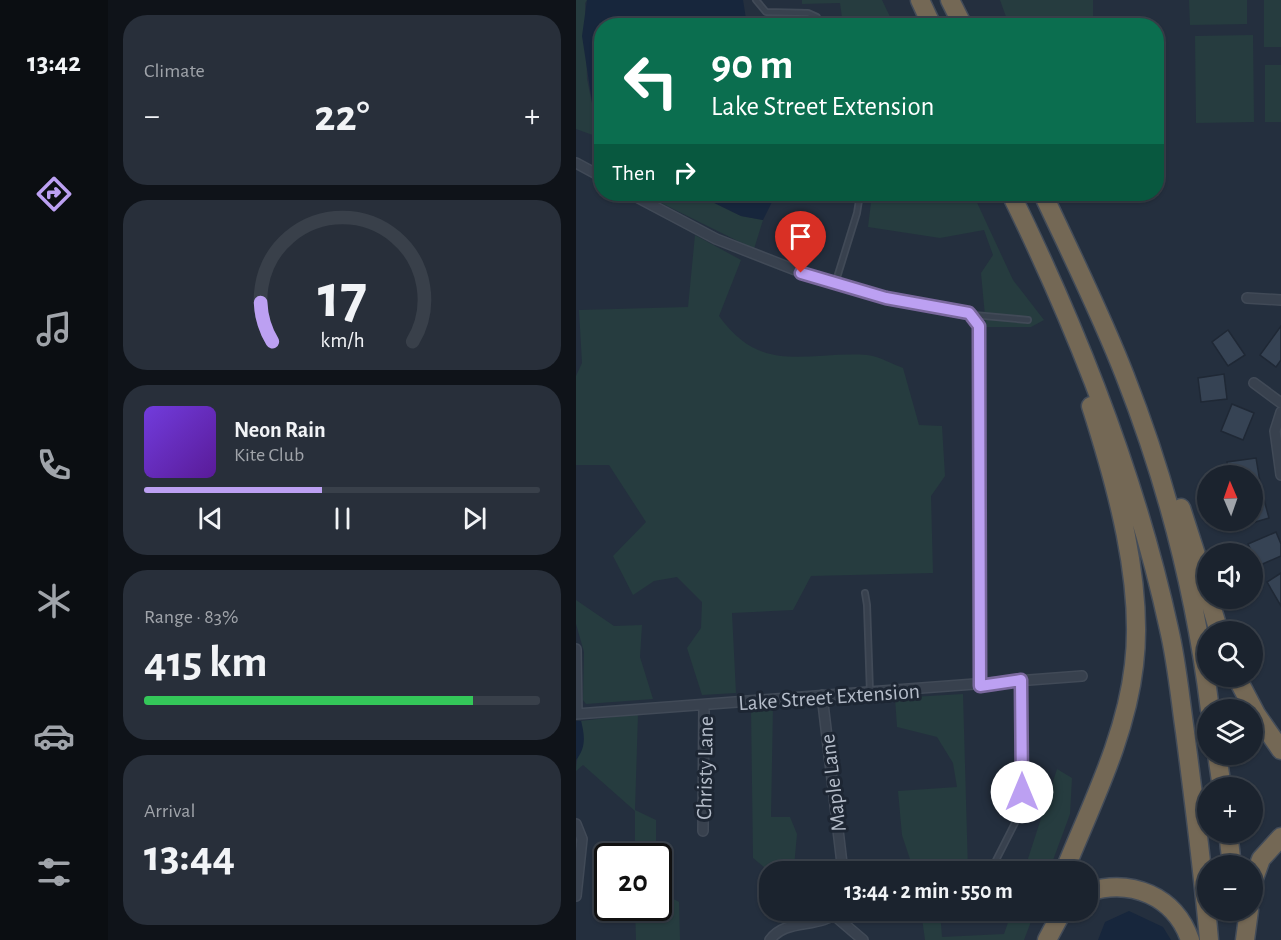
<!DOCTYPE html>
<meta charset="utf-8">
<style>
:root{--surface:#1b232e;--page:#282f3a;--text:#f1f3f6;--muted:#a0a4aa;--line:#39404a;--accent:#bca0f2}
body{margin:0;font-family:"Alegreya Sans",sans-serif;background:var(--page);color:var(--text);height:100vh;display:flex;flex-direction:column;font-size:22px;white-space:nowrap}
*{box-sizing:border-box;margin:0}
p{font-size:20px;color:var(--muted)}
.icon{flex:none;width:33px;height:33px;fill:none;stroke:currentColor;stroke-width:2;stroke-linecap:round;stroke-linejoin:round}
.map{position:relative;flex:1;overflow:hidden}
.panel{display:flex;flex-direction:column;gap:15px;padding:15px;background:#0f1319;width:468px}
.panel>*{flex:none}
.guide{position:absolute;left:18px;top:18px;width:570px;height:183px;border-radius:24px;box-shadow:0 2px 4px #0004,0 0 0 2px var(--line);background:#0b6e4f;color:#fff;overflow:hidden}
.needle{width:39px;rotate:358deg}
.tools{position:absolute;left:621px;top:465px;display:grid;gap:12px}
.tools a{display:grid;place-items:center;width:66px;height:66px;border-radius:50%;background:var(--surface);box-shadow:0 2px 4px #0004,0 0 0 2px var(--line);font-size:30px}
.speed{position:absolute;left:18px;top:843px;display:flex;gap:12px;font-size:30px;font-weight:700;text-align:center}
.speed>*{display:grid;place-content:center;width:78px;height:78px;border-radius:50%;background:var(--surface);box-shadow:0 2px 4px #0004,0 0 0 2px var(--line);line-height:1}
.speed .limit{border:3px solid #111;border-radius:9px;background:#fff;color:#111}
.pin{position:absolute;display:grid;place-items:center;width:51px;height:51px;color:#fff;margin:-62px -26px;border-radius:50% 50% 50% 0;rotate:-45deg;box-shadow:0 0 6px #0007}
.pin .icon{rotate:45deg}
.me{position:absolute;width:66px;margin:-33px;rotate:0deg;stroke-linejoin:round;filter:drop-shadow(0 0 4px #0008)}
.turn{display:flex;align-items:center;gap:21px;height:126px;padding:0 18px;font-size:27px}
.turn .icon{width:78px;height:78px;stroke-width:2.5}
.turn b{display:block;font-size:42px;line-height:51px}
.then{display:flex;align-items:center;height:57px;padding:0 18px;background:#0003;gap:12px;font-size:22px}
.big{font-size:45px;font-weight:700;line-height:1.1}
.panel .widget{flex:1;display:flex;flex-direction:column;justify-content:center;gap:9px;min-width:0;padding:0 21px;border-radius:24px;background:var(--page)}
.panel .dial{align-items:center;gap:0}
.dial svg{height:156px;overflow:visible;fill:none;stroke:var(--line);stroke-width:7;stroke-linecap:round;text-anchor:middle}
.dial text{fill:var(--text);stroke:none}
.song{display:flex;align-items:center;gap:18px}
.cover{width:72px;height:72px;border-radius:9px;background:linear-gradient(135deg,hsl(260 70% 55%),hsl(270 70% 35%))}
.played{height:6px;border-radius:3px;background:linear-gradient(90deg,var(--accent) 45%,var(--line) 45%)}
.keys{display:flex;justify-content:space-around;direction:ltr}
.heat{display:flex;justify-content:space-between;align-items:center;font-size:33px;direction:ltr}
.charge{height:9px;border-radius:4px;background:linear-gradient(90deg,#34c759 83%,var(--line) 0)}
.trip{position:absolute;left:183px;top:861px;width:339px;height:60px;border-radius:24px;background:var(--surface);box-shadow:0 2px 4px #0004,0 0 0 2px var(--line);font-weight:700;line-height:60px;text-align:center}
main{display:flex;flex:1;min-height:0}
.menu{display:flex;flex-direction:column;width:108px;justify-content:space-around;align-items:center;background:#0b0e12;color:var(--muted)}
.menu .icon{width:42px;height:42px}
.menu .current{color:var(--accent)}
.menu b{font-size:27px;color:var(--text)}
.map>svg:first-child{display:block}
.green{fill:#263c3f}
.water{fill:#17263c}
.building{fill:#364354;stroke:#1f2835;stroke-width:1.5}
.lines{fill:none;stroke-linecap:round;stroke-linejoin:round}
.service-casing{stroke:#414a57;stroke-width:8}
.minor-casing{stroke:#414a57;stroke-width:12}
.motorway-casing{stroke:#434c59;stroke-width:21}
.service{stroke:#38414e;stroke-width:4.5}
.minor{stroke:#38414e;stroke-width:9}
.motorway{stroke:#746855;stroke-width:18}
.route-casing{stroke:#7a689d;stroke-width:15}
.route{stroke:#bca0f2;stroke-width:10}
.labels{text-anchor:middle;stroke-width:6;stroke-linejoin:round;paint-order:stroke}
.street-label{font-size:22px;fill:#b4bcc9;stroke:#1d2633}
</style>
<main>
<nav class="menu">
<b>13:42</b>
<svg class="icon current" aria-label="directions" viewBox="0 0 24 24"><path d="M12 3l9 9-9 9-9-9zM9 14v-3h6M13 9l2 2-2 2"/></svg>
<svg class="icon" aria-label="music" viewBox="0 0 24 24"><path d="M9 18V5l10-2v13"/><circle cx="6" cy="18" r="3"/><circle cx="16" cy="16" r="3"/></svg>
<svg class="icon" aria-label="phone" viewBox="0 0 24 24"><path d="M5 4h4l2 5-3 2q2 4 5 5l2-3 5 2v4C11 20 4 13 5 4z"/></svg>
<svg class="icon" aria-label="climate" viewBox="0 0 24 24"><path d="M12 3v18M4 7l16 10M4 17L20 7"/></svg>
<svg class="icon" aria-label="car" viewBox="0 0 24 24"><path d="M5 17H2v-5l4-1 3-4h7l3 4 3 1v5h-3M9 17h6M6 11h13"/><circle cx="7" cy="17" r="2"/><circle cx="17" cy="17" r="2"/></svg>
<svg class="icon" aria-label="filters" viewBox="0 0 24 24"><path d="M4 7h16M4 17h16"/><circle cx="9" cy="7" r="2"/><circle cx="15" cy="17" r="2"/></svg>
</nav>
<section class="panel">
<div class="widget"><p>Climate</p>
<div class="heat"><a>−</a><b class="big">22°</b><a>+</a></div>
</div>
<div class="widget dial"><svg viewBox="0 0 100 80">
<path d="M14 69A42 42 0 1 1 86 69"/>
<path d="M14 69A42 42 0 0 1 8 49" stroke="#bca0f2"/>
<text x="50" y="56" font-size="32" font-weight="700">17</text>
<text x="50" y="72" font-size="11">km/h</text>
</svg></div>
<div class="widget">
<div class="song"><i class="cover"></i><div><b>Neon Rain</b><p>Kite Club</p></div></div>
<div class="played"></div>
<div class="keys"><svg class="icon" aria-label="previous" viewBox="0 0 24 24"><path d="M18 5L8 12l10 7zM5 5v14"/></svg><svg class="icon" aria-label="pause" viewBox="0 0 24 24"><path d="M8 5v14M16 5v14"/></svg><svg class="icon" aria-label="next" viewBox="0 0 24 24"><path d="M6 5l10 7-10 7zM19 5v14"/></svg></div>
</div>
<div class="widget"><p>Range · 83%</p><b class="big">415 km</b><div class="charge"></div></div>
<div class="widget"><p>Arrival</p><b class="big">13:44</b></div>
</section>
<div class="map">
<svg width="705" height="940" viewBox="0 0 705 940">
<rect width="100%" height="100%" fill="#242f3e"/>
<path class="green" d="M0,0H11L9,3L11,79L17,108L25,119V138L0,129Z
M226,0H306L318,25H267L264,3L226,4Z
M424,0H517V25H433Z
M613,0H671V24L614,25Z
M688,0H705V47H688Z
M677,35L678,122L620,123L619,36Z
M689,65H705V122H689Z
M67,194H120L165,216L187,220L178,249Z
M296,194H397L437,280L468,320L455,327H410L405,273L417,255L408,230L364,238L292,227Z
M119,235L165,260L143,316C186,376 230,351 291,355C303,356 316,364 327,368L343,425L366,426L369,476L355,496L357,573L235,576L217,610L156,613L160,693L126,695L111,648L125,628L126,602L101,577L78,581L57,595L37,556L70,522L33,465H0V376L6,363L3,310L112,307Z
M0,600L38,626L66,625L64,657L77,699L10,704L7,700L8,652L0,624Z
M387,694L392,871H338L326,835L322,791L381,787L377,763L361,737L321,727L319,698Z
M197,706L195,817H214L221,834L218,867L194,872L177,858L175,708Z
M62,714L59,810L80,820V856H59V811L7,765L0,771C0,753 10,739 5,721Z
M481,769L496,778L494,814L473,871H448Z
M83,891L103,902L104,940H60L59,908H82Z
M345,911H364L366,937L428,934L436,911H459L448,940H349Z"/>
<path class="water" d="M11,0H167L171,25L26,26L25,119L17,108L6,36Z
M120,194H205L197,200L187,220L165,216Z
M0,721H5C9,736 10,748 0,760Z
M553,911L587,927L595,940H522L529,922Z"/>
<path class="building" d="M705,326V360L700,367L684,355Z
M652,330L669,355L652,366L636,342Z
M648,374L651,399L625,402L622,378Z
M656,404L678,413L667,440L645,431Z
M680,458L684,482L676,483V476H653L651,462Z
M687,496L693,518L676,523V499Z
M700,532L705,544V556L682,566L672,544Z
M705,573V606L691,582Z"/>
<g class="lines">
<g class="service-casing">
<path id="service" d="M180,0L190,12L232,13L241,17L244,26
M259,284L281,213L284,194
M398,315L452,320
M289,593L291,605L294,693
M414,872L442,817L446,792L445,680"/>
</g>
<g class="minor-casing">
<path id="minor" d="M0,163L26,177
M55,194L140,239L245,280L310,298L397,315L404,332V686
M671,298L705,300
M678,383L705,403
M705,412L699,431L705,475
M0,649L1,714
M246,695L267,872
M0,714L506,676
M0,824L6,839L0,896
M127,831L128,705
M259,916L287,940
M194,940C210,917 245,930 263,910"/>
</g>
<g class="motorway-casing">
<path id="motorway" d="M344,0L356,26
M374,0L387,26
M435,194C503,333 560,477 593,629C601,663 604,698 609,732C618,801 627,870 633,940
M467,194C495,254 525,314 549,376C591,483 620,596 634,710
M605,508L632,592
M633,598L643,632
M660,676L680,714L705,750
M641,754L646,788
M652,832L656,866
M488,872C515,805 550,737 558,665C568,583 540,484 515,406
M676,884L685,859L705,837
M512,892C555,878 599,896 614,940
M471,940L487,910
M669,940L673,910"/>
</g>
<use href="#service" class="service"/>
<use href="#minor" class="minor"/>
<use href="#motorway" class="motorway"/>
</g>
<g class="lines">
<g class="route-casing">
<path id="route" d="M225,273L310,298L393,313L403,326L404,686L445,680L446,792"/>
</g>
<use href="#route" class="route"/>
</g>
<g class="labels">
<g class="street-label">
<text transform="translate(253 696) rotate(-4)" y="8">Lake Street Extension</text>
<text transform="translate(128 768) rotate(-89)" y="8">Christy Lane</text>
<text transform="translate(256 783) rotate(-97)" y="8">Maple Lane</text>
</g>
</g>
</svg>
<div class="tools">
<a><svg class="needle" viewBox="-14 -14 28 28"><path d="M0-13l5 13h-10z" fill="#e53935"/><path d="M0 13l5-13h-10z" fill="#a0a4aa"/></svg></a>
<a><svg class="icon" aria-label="sound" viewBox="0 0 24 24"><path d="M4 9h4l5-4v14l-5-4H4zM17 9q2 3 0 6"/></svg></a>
<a><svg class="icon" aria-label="search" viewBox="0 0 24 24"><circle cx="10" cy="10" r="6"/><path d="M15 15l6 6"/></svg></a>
<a><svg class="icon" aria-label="layers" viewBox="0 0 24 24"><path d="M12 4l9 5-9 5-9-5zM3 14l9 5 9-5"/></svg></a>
<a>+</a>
<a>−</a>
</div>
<div class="speed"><div class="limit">20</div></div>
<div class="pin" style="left:225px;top:273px;background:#d93025"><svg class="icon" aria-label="arrive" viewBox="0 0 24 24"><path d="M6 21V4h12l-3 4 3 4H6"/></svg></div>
<svg class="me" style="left:446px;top:792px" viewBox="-20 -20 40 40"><circle r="19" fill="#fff"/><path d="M0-13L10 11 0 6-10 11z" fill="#bca0f2"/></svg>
<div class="trip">13:44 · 2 min · 550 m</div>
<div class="guide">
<div class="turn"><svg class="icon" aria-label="left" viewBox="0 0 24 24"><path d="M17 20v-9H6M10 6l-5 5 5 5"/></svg><div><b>90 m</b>Lake Street Extension</div></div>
<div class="then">Then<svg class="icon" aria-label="right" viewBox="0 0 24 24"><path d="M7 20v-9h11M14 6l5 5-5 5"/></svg></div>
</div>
</div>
</main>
